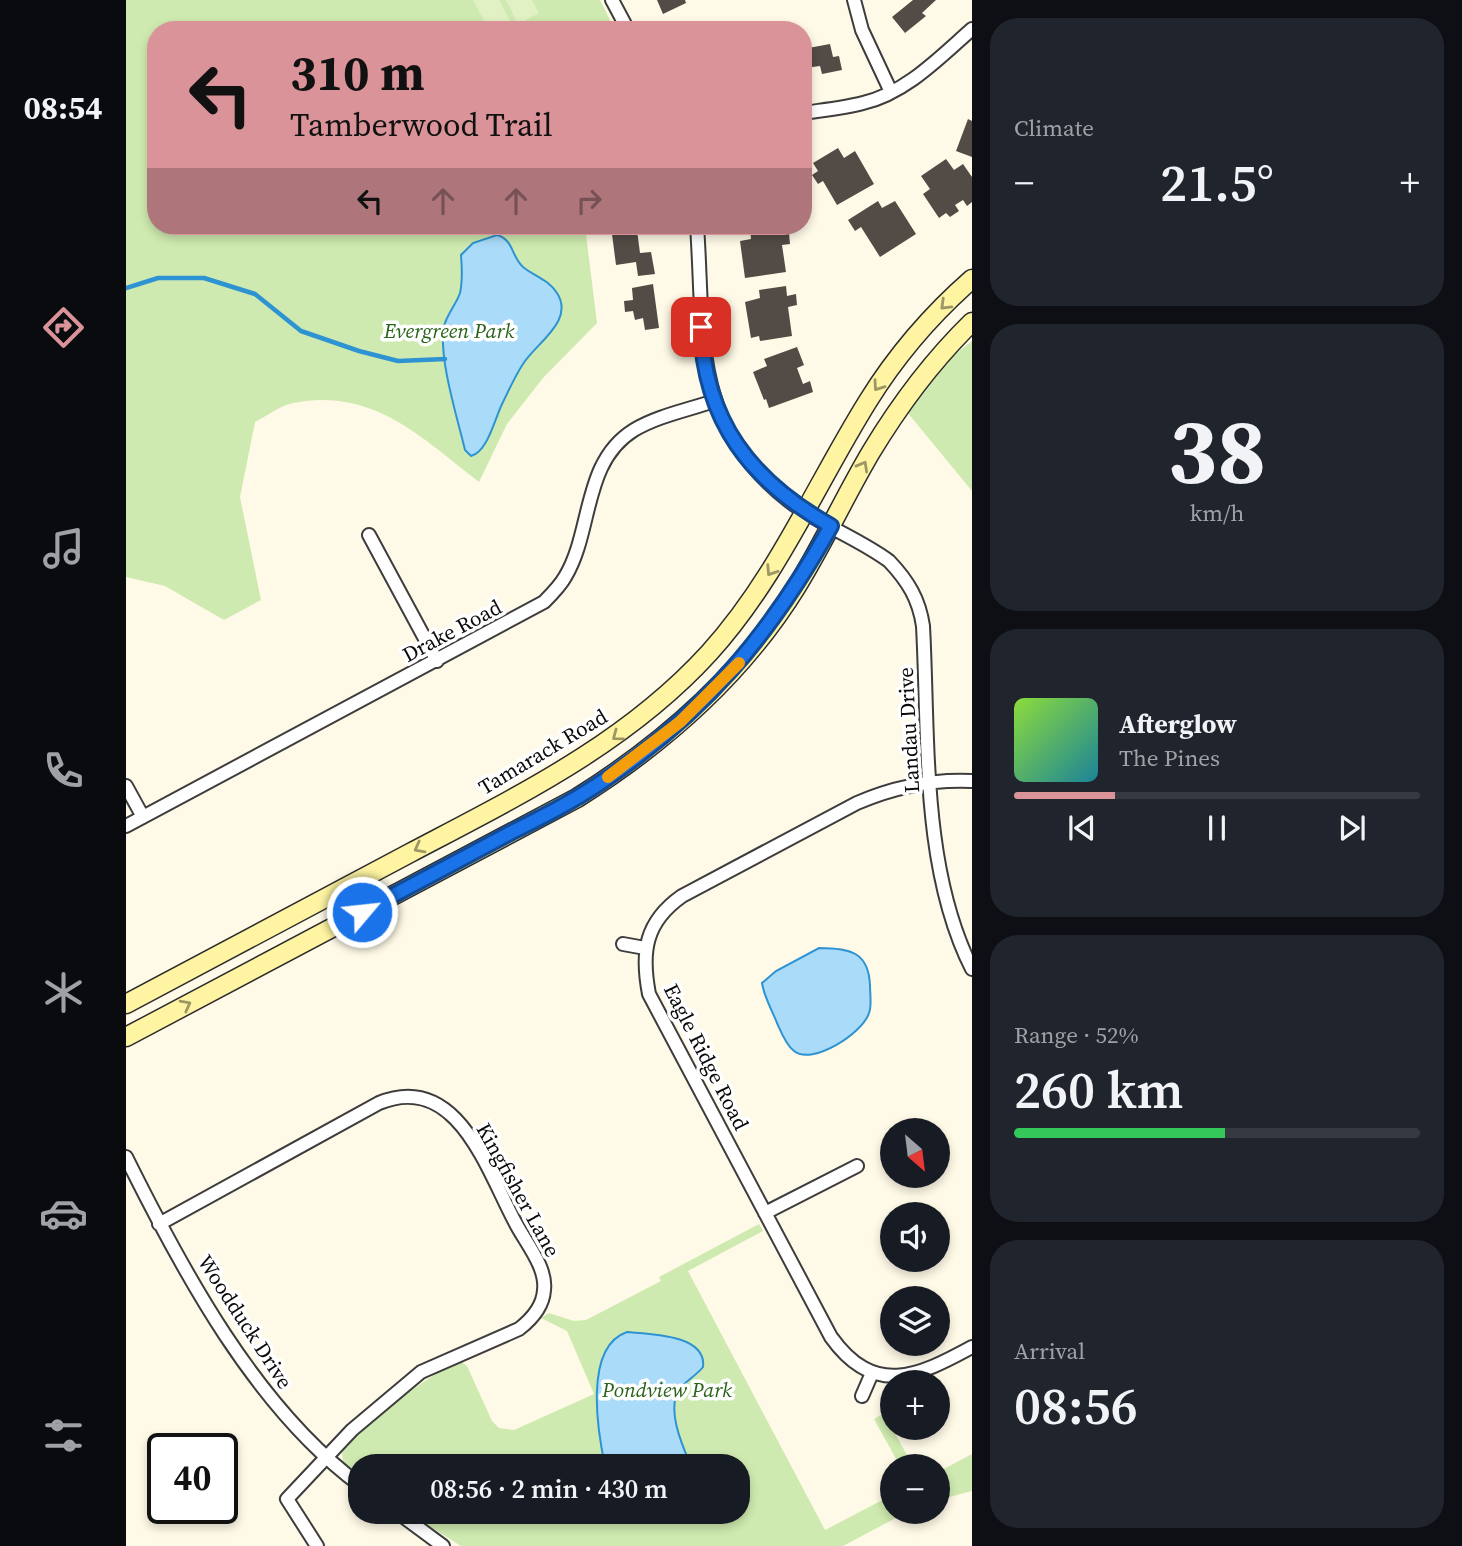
<!DOCTYPE html>
<meta charset="utf-8">
<style>
:root{--surface:#171b24;--page:#20242c;--text:#f1f3f6;--muted:#9ea1a6;--line:#363941;--accent:#da9399}
body{margin:0;font-family:"Source Serif 4",serif;background:var(--page);color:var(--text);height:100vh;display:flex;flex-direction:column;font-size:26px;white-space:nowrap}
*{box-sizing:border-box;margin:0}
p{font-size:23px;color:var(--muted)}
.icon{flex:none;width:38px;height:38px;fill:none;stroke:currentColor;stroke-width:2;stroke-linecap:round;stroke-linejoin:round}
.map{position:relative;flex:1;overflow:hidden}
.details{display:flex;flex-direction:column;gap:18px;padding:18px;background:#0d0f14;width:490px}
.details>*{flex:none}
.banner{position:absolute;left:21px;top:21px;width:665px;height:214px;border-radius:28px;box-shadow:0 4px 10px #0003;background:#da9399;color:#111;overflow:hidden}
.needle{width:46px;rotate:152deg}
.buttons{position:absolute;left:754px;top:1118px;display:grid;gap:14px}
.buttons a{display:grid;place-items:center;width:70px;height:70px;border-radius:50%;background:var(--surface);box-shadow:0 4px 10px #0003;font-size:35px}
.speed{position:absolute;left:21px;top:1433px;display:flex;gap:14px;font-size:35px;font-weight:700;text-align:center}
.speed>*{display:grid;place-content:center;width:91px;height:91px;border-radius:50%;background:var(--surface);box-shadow:0 4px 10px #0003;line-height:1}
.speed .limit{border:4px solid #111;border-radius:10px;background:#fff;color:#111}
.pin{position:absolute;display:grid;place-items:center;width:60px;height:60px;color:#fff;margin:-30px;border-radius:14px;box-shadow:0 4px 10px #0006}
.me{position:absolute;width:77px;margin:-38px;rotate:62deg;stroke-linejoin:round;filter:drop-shadow(0 0 5px #0008)}
.turn{display:flex;align-items:center;gap:24px;height:147px;padding:0 28px;font-size:32px}
.turn .icon{width:91px;height:91px;stroke-width:2.5}
.turn b{display:block;font-size:49px;line-height:60px}
.lanes{display:flex;align-items:center;height:66px;padding:0 28px;background:#0003;justify-content:center;gap:35px;direction:ltr}
.lanes .off{opacity:.35}
.big{font-size:52px;font-weight:600;line-height:1.1}
.details .tile{flex:1;display:flex;flex-direction:column;justify-content:center;gap:10px;min-width:0;padding:0 24px;border-radius:28px;background:var(--page)}
.details .dial{align-items:center;gap:0}
.dial b{font-size:91px;line-height:1}
.song{display:flex;align-items:center;gap:21px}
.cover{width:84px;height:84px;border-radius:10px;background:linear-gradient(135deg,hsl(90 70% 55%),hsl(190 70% 35%))}
.played{height:7px;border-radius:4px;background:linear-gradient(90deg,var(--accent) 25%,var(--line) 25%)}
.keys{display:flex;justify-content:space-around;direction:ltr}
.heat{display:flex;justify-content:space-between;align-items:center;font-size:38px;direction:ltr}
.charge{height:10px;border-radius:5px;background:linear-gradient(90deg,#34c759 52%,var(--line) 0)}
.trip{position:absolute;left:222px;top:1454px;width:402px;height:70px;border-radius:28px;background:var(--surface);box-shadow:0 4px 10px #0003;font-weight:600;line-height:70px;text-align:center}
main{display:flex;flex:1;min-height:0}
.menu{display:flex;flex-direction:column;width:126px;justify-content:space-around;align-items:center;background:#090b0e;color:var(--muted)}
.menu .icon{width:49px;height:49px}
.menu .current{color:var(--accent)}
.menu b{font-size:32px;color:var(--text)}
.map>svg:first-child{display:block}
.green{fill:#cfeab0}
.pitch{fill:#e1f1c3}
.water{fill:#aadcf9;stroke:#2e93d2;stroke-width:2}
.lines{fill:none;stroke-linecap:round;stroke-linejoin:round}
.stream{stroke:#2e93d2;stroke-width:4.5}
.building{fill:#534b46}
.street-casing{stroke:#3d3d3d;stroke-width:16}
.secondary-casing{stroke:#2c2c2c;stroke-width:21}
.street{stroke:#fff;stroke-width:12}
.secondary{stroke:#fff4a2;stroke-width:18}
.oneway{stroke:#9d9665}
.route-casing{stroke:#114b97;stroke-width:18}
.route{stroke:#1a73e8;stroke-width:12}
.slow{stroke:#f59e0b;stroke-width:12}
.labels{text-anchor:middle;stroke-width:7;stroke-linejoin:round;paint-order:stroke}
.park-label{font-size:21px;font-style:italic;fill:#296319;stroke:#fff}
.street-label{font-size:21px;fill:#0a0a0a;stroke:#fff}
</style>
<main>
<nav class="menu">
<b>08:54</b>
<svg class="icon current" aria-label="directions" viewBox="0 0 24 24"><path d="M12 3l9 9-9 9-9-9zM9 14v-3h6M13 9l2 2-2 2"/></svg>
<svg class="icon" aria-label="music" viewBox="0 0 24 24"><path d="M9 18V5l10-2v13"/><circle cx="6" cy="18" r="3"/><circle cx="16" cy="16" r="3"/></svg>
<svg class="icon" aria-label="phone" viewBox="0 0 24 24"><path d="M5 4h4l2 5-3 2q2 4 5 5l2-3 5 2v4C11 20 4 13 5 4z"/></svg>
<svg class="icon" aria-label="climate" viewBox="0 0 24 24"><path d="M12 3v18M4 7l16 10M4 17L20 7"/></svg>
<svg class="icon" aria-label="car" viewBox="0 0 24 24"><path d="M5 17H2v-5l4-1 3-4h7l3 4 3 1v5h-3M9 17h6M6 11h13"/><circle cx="7" cy="17" r="2"/><circle cx="17" cy="17" r="2"/></svg>
<svg class="icon" aria-label="filters" viewBox="0 0 24 24"><path d="M4 7h16M4 17h16"/><circle cx="9" cy="7" r="2"/><circle cx="15" cy="17" r="2"/></svg>
</nav>
<div class="map">
<svg width="846" height="1546" viewBox="0 0 846 1546">
<rect width="100%" height="100%" fill="#fffae7"/>
<path class="green" d="M0,0H474L489,30H30V226H459L471,323L417,378L381,424L353,482C296,438 247,387 167,403C155,405 141,416 129,422L114,497L135,600L98,620L39,586L0,577Z
M846,341V491L781,412L821,360Z
M633,1224L637,1231L562,1271L699,1530L766,1495V1512H781L717,1546H335L281,1512H612V1466H234V1476L217,1461L216,1453C240,1423 300,1375 335,1361L341,1366L366,1421L373,1428L388,1430L468,1394L441,1331L415,1318L423,1313L448,1321L460,1320L535,1281L533,1277Z
M758,1413L787,1466H774L748,1419Z
M846,1454V1491L812,1500V1472Z"/>
<path class="pitch" d="M347,0H373L387,27L381,30H363Z
M380,0H406L413,13L392,24Z"/>
<path class="water" d="M371,235C388,240 385,256 397,267C408,276 423,280 431,293C449,321 410,343 397,364C389,376 383,390 377,402C369,417 362,452 345,456L339,450C332,420 312,357 318,327C320,315 330,305 334,293C337,280 336,267 335,255L347,243Z
M693,948C724,948 743,952 744,986C744,994 746,1006 743,1013C737,1033 686,1066 668,1051C660,1045 655,1032 651,1023C646,1010 638,997 636,983L650,971Z
M501,1332C522,1334 581,1334 577,1367C570,1376 559,1381 553,1390C540,1410 557,1447 565,1466H479C472,1433 457,1347 501,1332Z"/>
<g class="lines">
<path class="stream" d="M0,288L32,278H78L129,294L175,331L233,351L272,361L319,359"/>
</g>
<path class="building" d="M531,0H559L560,3L537,14Z
M787,0H810L796,13L800,16L779,33L766,17Z
M704,44L707,57L713,56L716,70L696,74L694,66L679,68L677,49Z
M842,119L846,121V157L830,151Z
M712,148L718,158L729,151L748,184L711,205L697,181L692,184L686,175L692,171L687,163Z
M820,159L828,170L837,164L846,177V202L841,206L837,200L829,205L833,211L824,217L820,213L813,218L797,194L804,189L795,176Z
M752,201L756,208L769,201L790,234L754,257L735,227L729,231L722,220Z
M656,226L657,234L663,233L664,244L656,245L660,272L619,278L614,241L625,239L624,228Z
M511,230L514,253L525,252L529,274L512,276L510,262L490,265L486,234Z
M527,284L533,328L519,330L517,318L509,320L507,311L499,312L498,301L507,300L506,288Z
M660,286L661,296L670,294L671,305L662,307L666,336L634,341L633,336L625,338L619,302L634,298L633,290Z
M671,347L678,365L671,368L677,384L684,381L687,392L643,408L640,399L638,400L627,372L641,366L638,359Z"/>
<g class="lines">
<g class="street-casing">
<path id="street" d="M486,0L502,30
M728,0L736,30L765,92
M677,113C697,110 718,108 737,103C780,93 814,57 846,29
M571,226C579,337 564,423 663,501C694,525 732,538 763,561C782,581 793,599 797,626C803,737 795,868 846,969
M243,535L311,661
M846,781C805,779 768,787 731,803L556,896C519,922 515,952 523,994L705,1337C748,1397 791,1377 846,1347
M0,786L17,817
M0,826L418,602C426,594 434,586 439,577C467,531 456,462 508,430C531,416 562,410 588,401
M497,944L519,948
M0,1157C57,1272 130,1408 234,1485
M639,1213L731,1166
M33,1224L253,1103C331,1071 361,1170 389,1222C399,1242 421,1267 418,1290C417,1307 406,1319 393,1329L295,1372L226,1430L161,1499L191,1546
M736,1396L746,1373
M271,1512L317,1546"/>
</g>
<g class="secondary-casing">
<path id="secondary" d="M0,1004C95,953 190,903 284,853C392,796 500,744 583,653C651,578 689,486 742,401C770,356 806,314 846,279
M0,1037L451,798C537,744 617,674 671,586C698,542 719,496 745,452C774,404 806,361 846,322"/>
</g>
<use href="#street" class="street"/>
<use href="#secondary" class="secondary"/>
</g>
<defs><path id="oneway-chevron" d="M-2-3.5L2.5 0L-2 3.5" fill="none" stroke-width="1.6" stroke-linecap="round" stroke-linejoin="round" transform="scale(1.75)"/></defs>
<g class="oneway">
<use href="#oneway-chevron" transform="translate(819 305) rotate(136)"/>
<use href="#oneway-chevron" transform="translate(752 386) rotate(125)"/>
<use href="#oneway-chevron" transform="translate(737 466) rotate(-61)"/>
<use href="#oneway-chevron" transform="translate(645 571) rotate(123)"/>
<use href="#oneway-chevron" transform="translate(491 736) rotate(143)"/>
<use href="#oneway-chevron" transform="translate(293 848) rotate(152)"/>
<use href="#oneway-chevron" transform="translate(60 1005) rotate(-28)"/>
</g>
<g class="lines">
<g class="route-casing">
<path id="route" d="M236,912C286,885 336,859 386,832C416,817 446,802 474,783C579,713 644,635 705,526C625,481 578,421 575,327"/>
</g>
<use href="#route" class="route"/>
<path class="slow" d="M482,777L554,722L613,663"/>
</g>
<g class="labels">
<g class="park-label">
<text x="323" y="338">Evergreen Park</text>
<text x="541" y="1397">Pondview Park</text>
</g>
<g class="street-label">
<text transform="translate(326 631) rotate(-28)" y="7">Drake Road</text>
<text transform="translate(783 730) rotate(-93)" y="7">Landau Drive</text>
<text transform="translate(417 752) rotate(-31)" y="7">Tamarack Road</text>
<text transform="translate(580 1057) rotate(63)" y="7">Eagle Ridge Road</text>
<text transform="translate(392 1190) rotate(61)" y="7">Kingfisher Lane</text>
<text transform="translate(119 1322) rotate(57)" y="7">Woodduck Drive</text>
</g>
</g>
</svg>
<div class="buttons">
<a><svg class="needle" viewBox="-14 -14 28 28"><path d="M0-13l5 13h-10z" fill="#e53935"/><path d="M0 13l5-13h-10z" fill="#9ea1a6"/></svg></a>
<a><svg class="icon" aria-label="sound" viewBox="0 0 24 24"><path d="M4 9h4l5-4v14l-5-4H4zM17 9q2 3 0 6"/></svg></a>
<a><svg class="icon" aria-label="layers" viewBox="0 0 24 24"><path d="M12 4l9 5-9 5-9-5zM3 14l9 5 9-5"/></svg></a>
<a>+</a>
<a>−</a>
</div>
<div class="speed"><div class="limit">40</div></div>
<div class="pin" style="left:575px;top:327px;background:#d93025"><svg class="icon" aria-label="arrive" viewBox="0 0 24 24"><path d="M6 21V4h12l-3 4 3 4H6"/></svg></div>
<svg class="me" style="left:236px;top:912px" viewBox="-20 -20 40 40"><circle r="17" fill="#1a73e8" stroke="#fff" stroke-width="3"/><path d="M0-11L8 9 0 5-8 9z" fill="#fff"/></svg>
<div class="trip">08:56 · 2 min · 430 m</div>
<div class="banner">
<div class="turn"><svg class="icon" aria-label="left" viewBox="0 0 24 24"><path d="M17 20v-9H6M10 6l-5 5 5 5"/></svg><div><b>310 m</b>Tamberwood Trail</div></div>
<div class="lanes"><svg class="icon" aria-label="left" viewBox="0 0 24 24"><path d="M17 20v-9H6M10 6l-5 5 5 5"/></svg><svg class="icon off" aria-label="ahead" viewBox="0 0 24 24"><path d="M12 20V5M6 11l6-6 6 6"/></svg><svg class="icon off" aria-label="ahead" viewBox="0 0 24 24"><path d="M12 20V5M6 11l6-6 6 6"/></svg><svg class="icon off" aria-label="right" viewBox="0 0 24 24"><path d="M7 20v-9h11M14 6l5 5-5 5"/></svg></div>
</div>
</div>
<section class="details">
<div class="tile"><p>Climate</p>
<div class="heat"><a>−</a><b class="big">21.5°</b><a>+</a></div>
</div>
<div class="tile dial"><b>38</b><p>km/h</p></div>
<div class="tile">
<div class="song"><i class="cover"></i><div><b>Afterglow</b><p>The Pines</p></div></div>
<div class="played"></div>
<div class="keys"><svg class="icon" aria-label="previous" viewBox="0 0 24 24"><path d="M18 5L8 12l10 7zM5 5v14"/></svg><svg class="icon" aria-label="pause" viewBox="0 0 24 24"><path d="M8 5v14M16 5v14"/></svg><svg class="icon" aria-label="next" viewBox="0 0 24 24"><path d="M6 5l10 7-10 7zM19 5v14"/></svg></div>
</div>
<div class="tile"><p>Range · 52%</p><b class="big">260 km</b><div class="charge"></div></div>
<div class="tile"><p>Arrival</p><b class="big">08:56</b></div>
</section>
</main>
